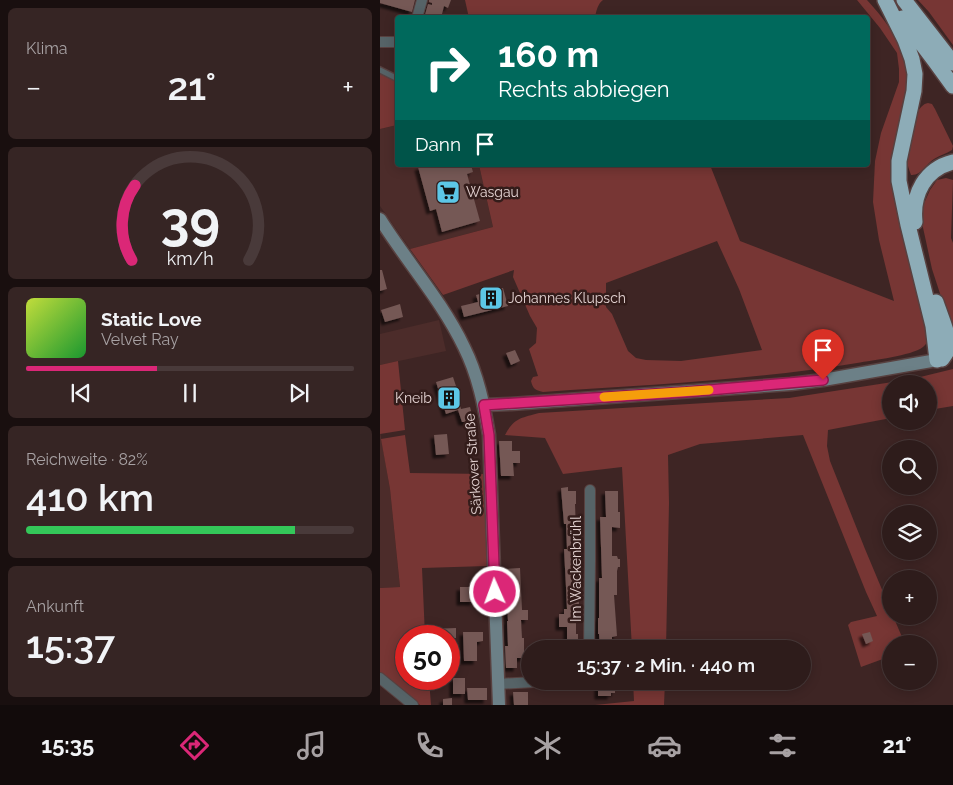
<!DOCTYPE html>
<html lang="de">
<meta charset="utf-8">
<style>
:root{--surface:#2e1c1b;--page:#362524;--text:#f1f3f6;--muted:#a7a1a3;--line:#493a3a;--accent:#db2777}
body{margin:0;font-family:Raleway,sans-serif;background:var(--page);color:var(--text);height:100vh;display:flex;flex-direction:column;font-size:19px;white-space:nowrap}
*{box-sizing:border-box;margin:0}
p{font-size:16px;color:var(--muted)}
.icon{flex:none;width:28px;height:28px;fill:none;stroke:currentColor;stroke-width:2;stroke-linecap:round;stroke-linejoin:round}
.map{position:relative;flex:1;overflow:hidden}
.panel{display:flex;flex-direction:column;gap:8px;padding:8px;background:#190f0f;width:380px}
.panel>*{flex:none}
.hud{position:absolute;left:15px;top:15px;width:475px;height:152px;border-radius:5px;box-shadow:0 2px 12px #0003,0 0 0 1px var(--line);background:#00695c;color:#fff;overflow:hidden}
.controls{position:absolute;left:502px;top:375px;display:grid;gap:10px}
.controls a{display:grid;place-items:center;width:55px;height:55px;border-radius:50%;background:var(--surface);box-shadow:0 2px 12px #0003,0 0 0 1px var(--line);font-size:25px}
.speed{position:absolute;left:15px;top:625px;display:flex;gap:10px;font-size:25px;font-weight:700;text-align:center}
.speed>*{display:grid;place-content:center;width:65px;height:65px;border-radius:50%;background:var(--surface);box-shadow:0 2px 12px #0003,0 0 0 1px var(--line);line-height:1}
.speed .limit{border:8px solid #d22;background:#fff;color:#111}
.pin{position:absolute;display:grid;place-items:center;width:42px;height:42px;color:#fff;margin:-51px -21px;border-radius:50% 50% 50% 0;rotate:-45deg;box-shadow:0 0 5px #0007}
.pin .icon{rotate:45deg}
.me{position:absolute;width:55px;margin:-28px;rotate:358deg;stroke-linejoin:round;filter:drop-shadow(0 0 4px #0008)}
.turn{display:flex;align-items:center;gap:18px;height:105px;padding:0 20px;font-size:22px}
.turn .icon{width:65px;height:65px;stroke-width:2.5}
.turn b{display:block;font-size:35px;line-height:42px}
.then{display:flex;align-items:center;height:48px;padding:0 20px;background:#0003;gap:10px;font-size:19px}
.big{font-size:38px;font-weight:600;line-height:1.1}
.panel .tile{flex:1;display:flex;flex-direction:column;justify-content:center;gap:8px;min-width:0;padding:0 18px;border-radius:8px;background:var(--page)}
.panel .dial{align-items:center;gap:0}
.dial svg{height:130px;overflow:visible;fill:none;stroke:var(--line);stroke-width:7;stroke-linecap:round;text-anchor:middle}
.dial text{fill:var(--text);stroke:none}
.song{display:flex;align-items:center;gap:15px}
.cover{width:60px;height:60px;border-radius:8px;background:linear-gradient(135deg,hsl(70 70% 55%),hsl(130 70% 35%))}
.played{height:5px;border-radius:2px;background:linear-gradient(90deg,var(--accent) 40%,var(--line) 40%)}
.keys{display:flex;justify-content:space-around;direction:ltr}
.heat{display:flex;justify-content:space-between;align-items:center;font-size:28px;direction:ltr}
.charge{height:8px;border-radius:4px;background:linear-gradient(90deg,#34c759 82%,var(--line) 0)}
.trip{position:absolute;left:141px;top:640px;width:290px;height:50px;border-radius:25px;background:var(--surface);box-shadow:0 2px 12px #0003,0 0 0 1px var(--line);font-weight:600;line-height:50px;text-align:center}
.tabs{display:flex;height:80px;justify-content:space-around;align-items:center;background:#120b0b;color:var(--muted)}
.tabs .icon{width:35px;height:35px}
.tabs .active{color:var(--accent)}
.tabs b{font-size:22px;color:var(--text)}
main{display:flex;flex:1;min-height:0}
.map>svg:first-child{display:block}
.built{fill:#4c2c2a}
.green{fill:#773634;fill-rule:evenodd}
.building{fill:#745855;filter:url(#shadow)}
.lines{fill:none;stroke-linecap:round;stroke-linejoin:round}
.lane-casing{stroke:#584140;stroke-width:8}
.street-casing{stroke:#584140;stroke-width:12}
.secondary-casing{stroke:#584140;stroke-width:15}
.highway-casing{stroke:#584140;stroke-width:18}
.lane{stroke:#566367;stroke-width:5}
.street{stroke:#566367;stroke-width:10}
.secondary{stroke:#6c8087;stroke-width:12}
.highway{stroke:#8dacb7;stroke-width:15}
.route-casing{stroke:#8e194d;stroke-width:12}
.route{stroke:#db2777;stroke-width:9}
.slow{stroke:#f59e0b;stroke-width:9}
.labels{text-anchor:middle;stroke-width:5;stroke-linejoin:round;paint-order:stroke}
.poi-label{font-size:14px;fill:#e2d1d0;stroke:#331c1a;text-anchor:start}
.street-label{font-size:14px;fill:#e2d1d0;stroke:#331c1a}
</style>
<main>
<section class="panel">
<div class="tile"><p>Klima</p>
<div class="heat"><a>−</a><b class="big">21°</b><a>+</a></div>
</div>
<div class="tile dial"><svg viewBox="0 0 100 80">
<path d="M14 69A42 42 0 1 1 86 69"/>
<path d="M14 69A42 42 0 0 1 16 23" stroke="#db2777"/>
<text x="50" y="56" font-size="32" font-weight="700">39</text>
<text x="50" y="72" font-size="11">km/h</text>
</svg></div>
<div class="tile">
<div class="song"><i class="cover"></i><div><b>Static Love</b><p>Velvet Ray</p></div></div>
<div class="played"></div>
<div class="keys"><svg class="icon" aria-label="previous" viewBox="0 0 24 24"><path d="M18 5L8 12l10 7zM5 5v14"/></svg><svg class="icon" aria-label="pause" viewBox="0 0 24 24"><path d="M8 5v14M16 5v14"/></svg><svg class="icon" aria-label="next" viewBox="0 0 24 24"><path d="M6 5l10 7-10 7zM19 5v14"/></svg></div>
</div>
<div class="tile"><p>Reichweite · 82%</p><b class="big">410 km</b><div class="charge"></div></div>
<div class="tile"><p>Ankunft</p><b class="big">15:37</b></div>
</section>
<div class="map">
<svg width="573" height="705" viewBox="0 0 573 705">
<defs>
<filter id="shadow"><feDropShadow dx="-3.5" dy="3.5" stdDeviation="1" flood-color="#0009"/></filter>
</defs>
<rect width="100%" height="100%" fill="#3e2524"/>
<path class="built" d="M17,125L18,165H99L113,227L30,249L0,206V129Z
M59,320L66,351L0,365V334Z
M0,431L10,489L20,587L0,588Z"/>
<path class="green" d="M85,0H223C218,3 216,12 215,17L89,18Z
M477,0H487C508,23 533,55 528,89C525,109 517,129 514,149C512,156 512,164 512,172L548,333C548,339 548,343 543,347C531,356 493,360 477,363C373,380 268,385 163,392C155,390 153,389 151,381L153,377L158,376L149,349L156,343L157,328L150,316L133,277L134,270L63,295L30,249L113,227L99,165H330L360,241L514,301L499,240L493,202L495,161L501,133L519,82V69L517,53L500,28ZM337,241L359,289L382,350L301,361L266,360L256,358L248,351L232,314L226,307V283Z
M538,0H573V45L549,12Z
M0,73L18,82L17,125L0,129Z
M548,103L552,104L555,109L573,146L572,150C566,154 560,155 554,159C546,164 541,176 531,175C529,170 527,164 527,159C528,149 534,119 538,111C541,107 543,104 548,103Z
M566,178L573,180L571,238L573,243V324L566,312L552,269L542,223V208L550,190L557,180Z
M18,361L25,430L0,434V365Z
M573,369V406L549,410V384H511V418L448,430L447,446L450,461L485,549L511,611V616H513L525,644H511V656L481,667L468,625L471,622L497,616L486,592L423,435L320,444L288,455L289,503L286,649H252L242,467L183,474L165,438L125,435C134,418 141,418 159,413L409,398L532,379Z
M25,435L30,473L106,474L107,566L42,568L45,636H26V679H49L51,705H40L0,672V588L20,587L10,489L1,439Z
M253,681H285L284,705H215L254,701Z"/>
<path class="building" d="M0,0H35L32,12L0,3Z
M49,0H71L68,8L64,6L61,18H44L48,4L52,5V3L49,2Z
M45,165H91L93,172L87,174L100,221L62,232L56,209L50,211L38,167Z
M0,270H2L7,289L0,291Z
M123,288L128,306L84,317L81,306L98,302L96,295Z
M20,304L23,317L5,322L1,310Z
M135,350L140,361L131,365L126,353Z
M73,377L76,386H74L81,409L90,407L94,422H82L78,410L66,414L56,382Z
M67,434L69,454L56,455L54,435Z
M119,441H132V451H140V463H133L134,476H121Z
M188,487V491H196V504H195L196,531H198V544H196L199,606H196V634H198V647H187V627H179V614H184V609H187L186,587L184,549H187L186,524H184L181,488Z
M225,491H238V512H240V528L232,527V556H237L238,559H240V567H238L237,571V595H234L237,636L232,637V649H220L219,634H218V618H219V578H222L220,517H226Z
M140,568L142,610H148V620H141L142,638H144V658H137V668H126L125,646H128L127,621H128L125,569Z
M80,587H93L94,602H80Z
M76,628V638H69V636H51V629Z
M83,632H103V641L97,642V661H84Z
M490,632L493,641L486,644L482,634Z
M73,678H85V694H73Z
M218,682L235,683V693H231V696H218Z
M87,688H107V700H88Z
M133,692H148V705H134Z
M72,698V705H63V699Z"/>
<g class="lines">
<g class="lane-casing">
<path id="lane" d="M0,70L18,79"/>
</g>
<g class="street-casing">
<path id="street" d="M37,18L42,0
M0,42H18
M209,649L210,562V490
M0,678L33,705
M118,684L172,681"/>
</g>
<g class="secondary-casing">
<path id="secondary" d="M0,219C27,262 62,301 84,347C98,375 104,405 109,435L119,705
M104,405L131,404L411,384L443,380L557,360"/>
</g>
<g class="highway-casing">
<path id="highway" d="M505,0L525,40L532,59L535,74L534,91L519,161V181L528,225L553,326L557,360
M524,0L573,63
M522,18L554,60L573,86
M535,222C532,194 545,169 573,162
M556,302C559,312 569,334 569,345C569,350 565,355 562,359"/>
</g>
<use href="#lane" class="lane"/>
<use href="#street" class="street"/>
<use href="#secondary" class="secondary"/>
<use href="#highway" class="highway"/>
</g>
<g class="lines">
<g class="route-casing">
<path id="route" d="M115,592L109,435L104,405L306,392L443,380"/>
</g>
<use href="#route" class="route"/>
<path class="slow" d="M224,397L329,390"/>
</g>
<defs>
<g id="supermarket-square" transform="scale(1.25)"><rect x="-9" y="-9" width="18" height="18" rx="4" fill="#5cc7e7" stroke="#331c1a"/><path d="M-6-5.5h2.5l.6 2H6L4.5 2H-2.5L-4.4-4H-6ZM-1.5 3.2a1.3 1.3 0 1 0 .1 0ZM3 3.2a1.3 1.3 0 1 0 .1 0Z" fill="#111"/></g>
<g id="building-square" transform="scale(1.25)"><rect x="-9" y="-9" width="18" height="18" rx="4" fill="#5cc7e7" stroke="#331c1a"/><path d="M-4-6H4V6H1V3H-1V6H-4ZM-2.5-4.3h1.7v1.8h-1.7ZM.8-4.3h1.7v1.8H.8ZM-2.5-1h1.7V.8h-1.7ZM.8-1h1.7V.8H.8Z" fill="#111"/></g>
</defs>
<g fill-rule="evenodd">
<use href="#supermarket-square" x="68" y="192"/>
<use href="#building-square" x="111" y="298"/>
<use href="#building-square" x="69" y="398"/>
</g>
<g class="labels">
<g class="poi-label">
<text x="86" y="197">Wasgau</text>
<text x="128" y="303">Johannes Klupsch</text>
<text x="52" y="403" text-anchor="end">Kneib</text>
</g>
<g class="street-label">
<text transform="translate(93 464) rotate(-94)" y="5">Särkover Straße</text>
<text transform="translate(196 569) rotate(-90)" y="5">Im Wackenbrühl</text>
</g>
</g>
</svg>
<div class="controls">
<a><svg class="icon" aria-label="sound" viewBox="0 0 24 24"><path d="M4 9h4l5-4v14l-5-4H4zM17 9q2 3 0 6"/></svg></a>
<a><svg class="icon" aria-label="search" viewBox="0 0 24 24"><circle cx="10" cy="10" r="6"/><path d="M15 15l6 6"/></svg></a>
<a><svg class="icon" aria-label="layers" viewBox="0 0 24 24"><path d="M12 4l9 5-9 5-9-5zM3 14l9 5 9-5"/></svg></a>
<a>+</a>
<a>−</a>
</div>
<div class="speed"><div class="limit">50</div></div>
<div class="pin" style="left:443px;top:380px;background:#d93025"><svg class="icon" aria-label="arrive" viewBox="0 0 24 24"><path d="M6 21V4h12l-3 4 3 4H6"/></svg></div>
<svg class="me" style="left:115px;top:592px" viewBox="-20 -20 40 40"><circle r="17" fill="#db2777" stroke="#fff" stroke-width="3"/><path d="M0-11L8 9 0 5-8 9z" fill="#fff"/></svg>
<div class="trip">15:37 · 2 Min. · 440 m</div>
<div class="hud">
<div class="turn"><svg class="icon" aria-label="right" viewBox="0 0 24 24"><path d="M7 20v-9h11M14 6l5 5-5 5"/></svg><div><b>160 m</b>Rechts abbiegen</div></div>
<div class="then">Dann<svg class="icon" aria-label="arrive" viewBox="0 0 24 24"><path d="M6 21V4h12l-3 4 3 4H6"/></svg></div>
</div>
</div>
</main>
<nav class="tabs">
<b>15:35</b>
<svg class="icon active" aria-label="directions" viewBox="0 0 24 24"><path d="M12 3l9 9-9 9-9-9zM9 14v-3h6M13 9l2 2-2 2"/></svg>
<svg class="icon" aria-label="music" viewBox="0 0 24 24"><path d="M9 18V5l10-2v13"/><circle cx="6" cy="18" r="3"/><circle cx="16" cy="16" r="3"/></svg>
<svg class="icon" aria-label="phone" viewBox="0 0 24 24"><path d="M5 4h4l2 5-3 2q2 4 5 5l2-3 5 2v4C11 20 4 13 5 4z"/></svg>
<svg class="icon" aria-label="climate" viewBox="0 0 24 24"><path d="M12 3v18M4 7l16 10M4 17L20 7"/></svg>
<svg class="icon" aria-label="car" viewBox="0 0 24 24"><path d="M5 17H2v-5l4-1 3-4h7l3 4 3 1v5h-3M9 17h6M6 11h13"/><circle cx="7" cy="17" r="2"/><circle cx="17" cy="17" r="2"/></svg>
<svg class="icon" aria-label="filters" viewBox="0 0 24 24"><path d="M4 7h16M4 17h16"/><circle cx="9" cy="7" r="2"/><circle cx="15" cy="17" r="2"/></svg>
<b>21°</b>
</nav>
